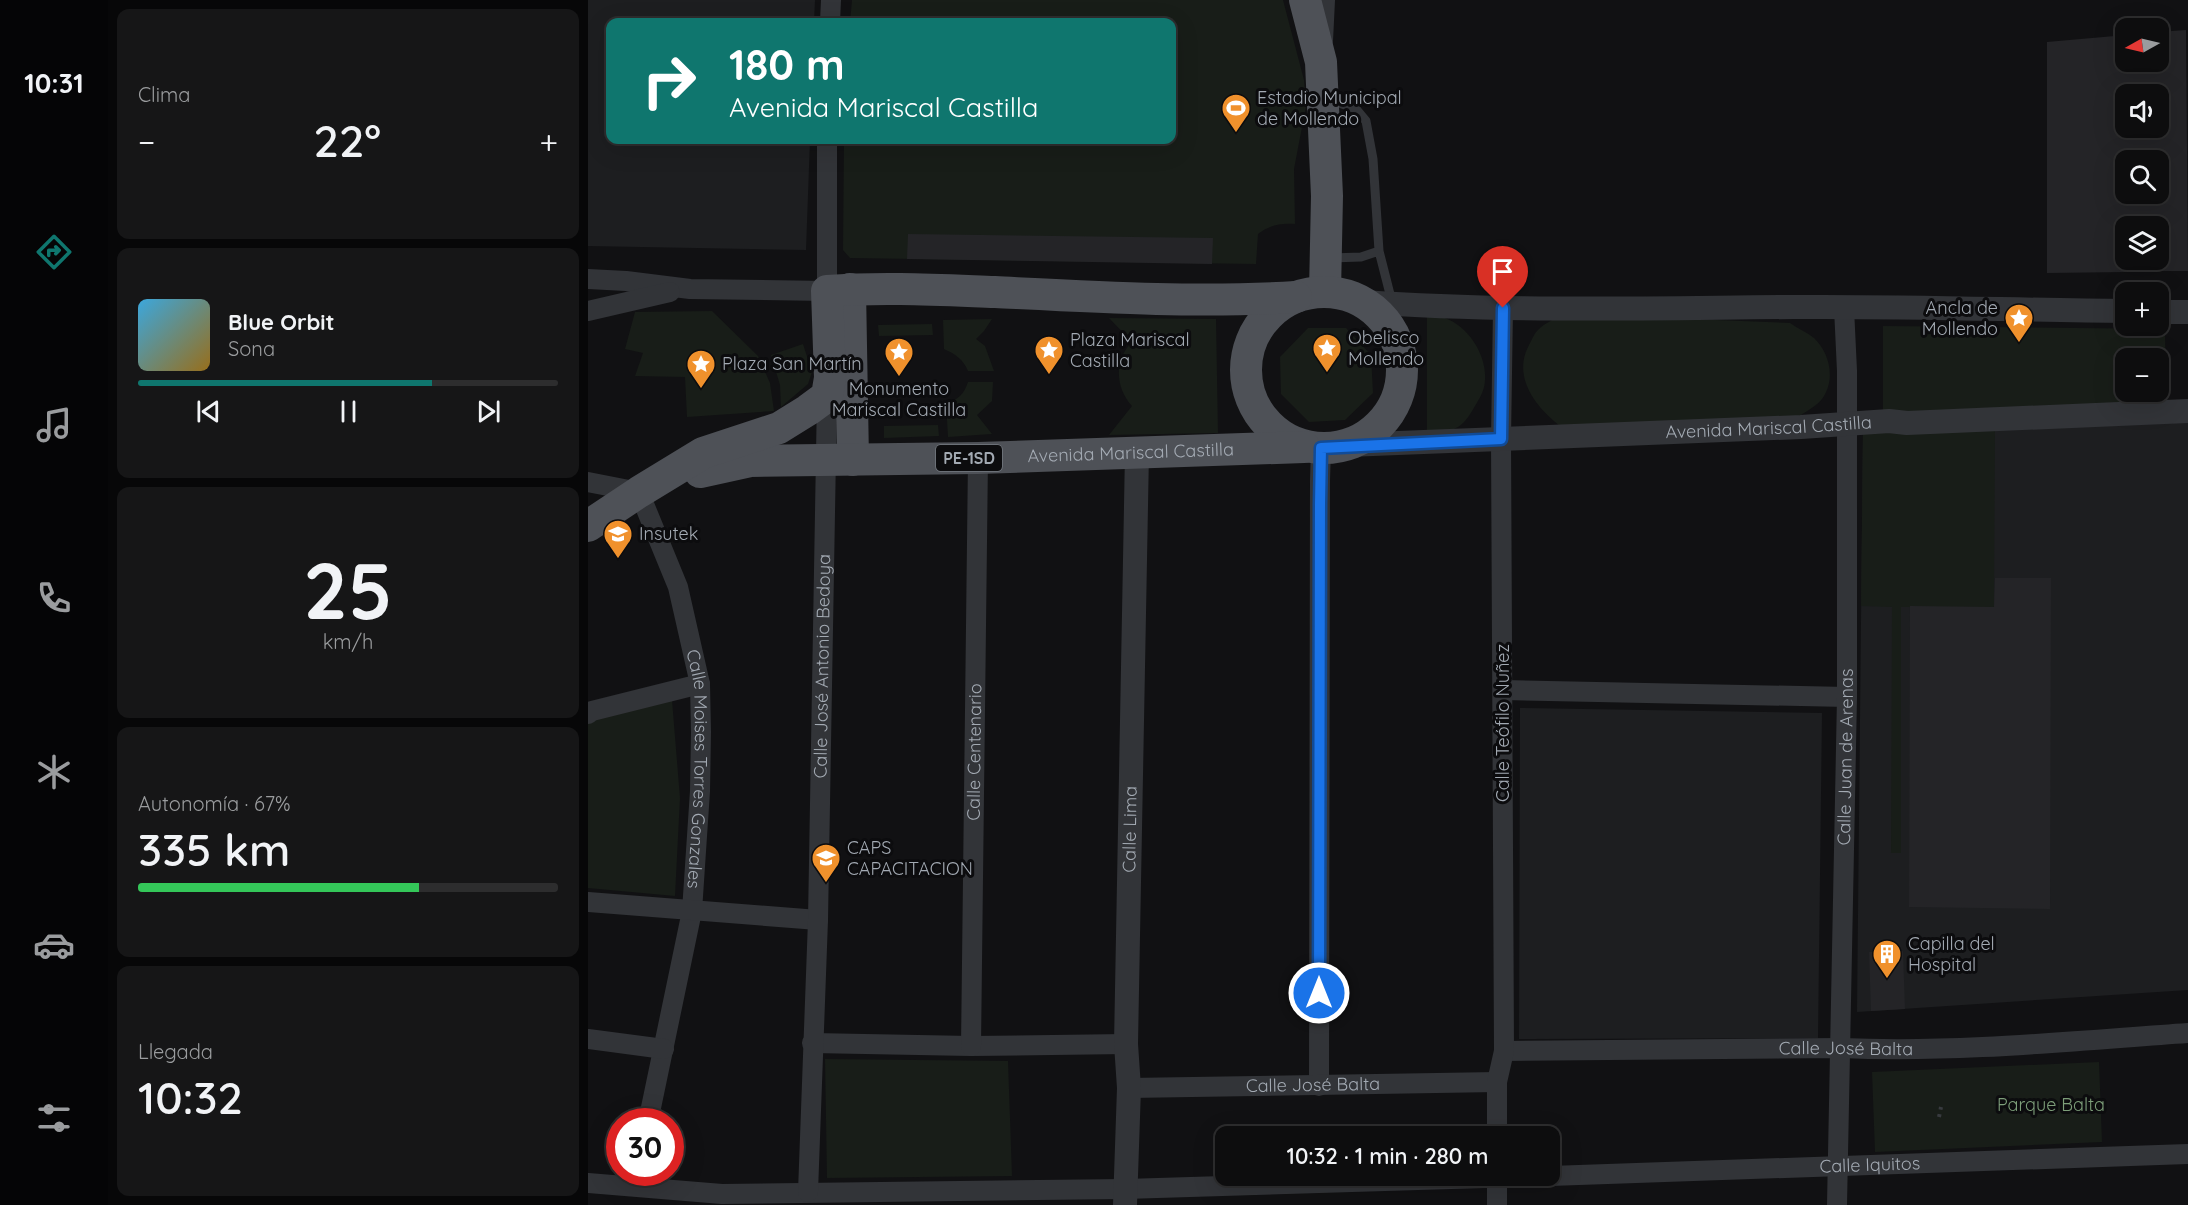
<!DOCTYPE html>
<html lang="es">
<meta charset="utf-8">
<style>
:root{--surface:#0d0d0e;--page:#161617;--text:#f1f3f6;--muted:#9a9c9e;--line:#2d2d2e;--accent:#0f766e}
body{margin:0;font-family:Quicksand,sans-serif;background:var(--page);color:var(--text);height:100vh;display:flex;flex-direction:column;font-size:22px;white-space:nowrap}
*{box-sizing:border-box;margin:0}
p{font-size:20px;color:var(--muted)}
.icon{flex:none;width:33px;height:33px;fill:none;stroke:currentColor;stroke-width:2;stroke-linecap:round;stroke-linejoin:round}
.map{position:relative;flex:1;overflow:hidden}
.sheet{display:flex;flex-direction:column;gap:9px;padding:9px;background:#070708;width:480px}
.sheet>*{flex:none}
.top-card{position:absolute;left:18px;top:18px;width:570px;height:126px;border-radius:12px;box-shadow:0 6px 24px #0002,0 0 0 2px var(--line);background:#0f766e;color:#fff;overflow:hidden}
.needle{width:39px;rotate:262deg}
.tools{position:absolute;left:1527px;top:18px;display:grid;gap:12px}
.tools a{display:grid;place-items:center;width:54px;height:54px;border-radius:12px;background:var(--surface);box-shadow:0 6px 24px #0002,0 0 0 2px var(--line);font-size:30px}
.speed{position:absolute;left:18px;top:1108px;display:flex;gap:12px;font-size:30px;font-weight:700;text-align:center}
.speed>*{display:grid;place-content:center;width:78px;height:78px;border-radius:50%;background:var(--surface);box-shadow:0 6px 24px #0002,0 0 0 2px var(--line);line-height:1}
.speed .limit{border:9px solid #d22;background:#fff;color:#111}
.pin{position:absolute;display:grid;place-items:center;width:51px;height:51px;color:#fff;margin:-62px -26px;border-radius:50% 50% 50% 0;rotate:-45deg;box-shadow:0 0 6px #0007}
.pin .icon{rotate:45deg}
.me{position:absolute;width:66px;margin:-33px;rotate:0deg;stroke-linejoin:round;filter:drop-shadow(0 0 4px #0008)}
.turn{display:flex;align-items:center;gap:21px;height:126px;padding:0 24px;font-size:27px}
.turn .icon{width:78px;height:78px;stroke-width:2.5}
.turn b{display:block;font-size:42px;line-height:51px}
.big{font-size:45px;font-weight:600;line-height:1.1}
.sheet .card{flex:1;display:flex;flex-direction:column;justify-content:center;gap:9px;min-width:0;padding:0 21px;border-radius:12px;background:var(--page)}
.sheet .dial{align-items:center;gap:0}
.dial b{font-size:78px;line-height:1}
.song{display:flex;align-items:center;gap:18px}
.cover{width:72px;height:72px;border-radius:9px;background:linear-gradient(135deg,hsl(200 70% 55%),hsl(40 70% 35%))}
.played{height:6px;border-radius:3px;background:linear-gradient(90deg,var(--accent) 70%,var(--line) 70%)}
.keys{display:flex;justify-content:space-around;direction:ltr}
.heat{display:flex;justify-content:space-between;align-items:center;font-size:33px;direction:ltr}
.charge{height:9px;border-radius:4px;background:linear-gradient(90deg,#34c759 67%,var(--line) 0)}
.trip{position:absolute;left:627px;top:1126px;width:345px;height:60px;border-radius:12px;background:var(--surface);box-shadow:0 6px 24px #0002,0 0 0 2px var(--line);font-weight:600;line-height:60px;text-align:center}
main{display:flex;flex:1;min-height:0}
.tab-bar{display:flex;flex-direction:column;width:108px;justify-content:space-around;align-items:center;background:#050506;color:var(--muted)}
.tab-bar .icon{width:42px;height:42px}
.tab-bar .current{color:var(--accent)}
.tab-bar b{font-size:27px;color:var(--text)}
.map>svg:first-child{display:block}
.built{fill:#1d1e20}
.green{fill:#181d18;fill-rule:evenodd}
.building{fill:#242427;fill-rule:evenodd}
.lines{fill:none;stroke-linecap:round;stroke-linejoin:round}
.path{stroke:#383b3f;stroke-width:4;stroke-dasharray:3 4.5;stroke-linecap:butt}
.service{stroke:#323438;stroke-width:9}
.minor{stroke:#323438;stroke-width:20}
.tertiary{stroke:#323438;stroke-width:24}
.primary{stroke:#4e5157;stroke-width:32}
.route-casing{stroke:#114b97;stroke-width:15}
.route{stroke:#1a73e8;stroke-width:10}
.labels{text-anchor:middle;stroke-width:6;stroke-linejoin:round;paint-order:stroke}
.shield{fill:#0c0c0e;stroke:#767b82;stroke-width:1.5}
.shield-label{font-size:16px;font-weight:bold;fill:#a3aab3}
.poi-label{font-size:18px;fill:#a3aab3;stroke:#0c0c0e;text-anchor:start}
.street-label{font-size:18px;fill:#a3aab3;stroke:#0c0c0e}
.park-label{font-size:18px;fill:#7d9e79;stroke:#0c0c0e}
</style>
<main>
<nav class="tab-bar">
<b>10:31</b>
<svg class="icon current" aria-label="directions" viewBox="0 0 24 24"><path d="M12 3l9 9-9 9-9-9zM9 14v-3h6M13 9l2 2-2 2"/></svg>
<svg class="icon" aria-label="music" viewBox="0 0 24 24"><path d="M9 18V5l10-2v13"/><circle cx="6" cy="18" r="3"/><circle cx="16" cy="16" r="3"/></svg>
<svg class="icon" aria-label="phone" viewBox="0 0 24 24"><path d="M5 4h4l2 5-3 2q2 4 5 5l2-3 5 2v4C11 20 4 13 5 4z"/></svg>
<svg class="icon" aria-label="climate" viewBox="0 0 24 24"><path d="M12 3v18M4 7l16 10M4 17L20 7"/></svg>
<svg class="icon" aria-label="car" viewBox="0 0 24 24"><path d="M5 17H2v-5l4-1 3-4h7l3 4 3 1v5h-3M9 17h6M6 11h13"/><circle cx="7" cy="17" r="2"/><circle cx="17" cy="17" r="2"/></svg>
<svg class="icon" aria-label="filters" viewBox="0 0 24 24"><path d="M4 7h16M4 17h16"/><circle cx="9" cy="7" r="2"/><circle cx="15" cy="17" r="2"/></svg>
</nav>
<section class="sheet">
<div class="card"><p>Clima</p>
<div class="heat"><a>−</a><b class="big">22°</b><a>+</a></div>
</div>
<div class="card">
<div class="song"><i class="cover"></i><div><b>Blue Orbit</b><p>Sona</p></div></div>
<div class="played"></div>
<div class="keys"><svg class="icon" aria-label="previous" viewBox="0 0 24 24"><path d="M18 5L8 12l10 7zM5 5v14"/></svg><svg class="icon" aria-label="pause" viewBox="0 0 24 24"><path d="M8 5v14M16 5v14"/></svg><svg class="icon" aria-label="next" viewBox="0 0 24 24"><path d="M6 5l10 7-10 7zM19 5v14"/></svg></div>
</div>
<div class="card dial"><b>25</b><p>km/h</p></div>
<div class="card"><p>Autonomía · 67%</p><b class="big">335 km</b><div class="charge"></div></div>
<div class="card"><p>Llegada</p><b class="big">10:32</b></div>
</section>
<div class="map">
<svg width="1600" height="1205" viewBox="0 0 1600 1205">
<rect width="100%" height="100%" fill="#111113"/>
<path class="built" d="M0,0H227L226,22H22V140H222L218,250L0,246Z
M1600,422V990L1269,1012L1275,427Z
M932,708L1234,713L1230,1038L931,1039Z"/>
<path class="green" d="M264,0H695L716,80L718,106L706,169L707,224C692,223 682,225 670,234L668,264L262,258L255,250L256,140H584V22H262Z
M124,311L170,356L182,383L186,411L99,417L97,377L47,376L55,353L37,349L47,312Z
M974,314L1202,323C1210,329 1219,332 1226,338C1242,353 1248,380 1234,399C1227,408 1213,414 1204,421L975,428C950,410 923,378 941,345C944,340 946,333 951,329C957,323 967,319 974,314Z
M839,316C845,316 852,315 857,318C880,326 899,355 897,380C897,389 892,398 887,406C883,413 877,423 870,427C859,433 850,434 839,435Z
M521,318L628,319L630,433L521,435L544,406C527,387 526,360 544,342Z
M404,319L396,331L388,339L397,346L406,371H380C375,359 367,354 356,349L355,320Z
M344,324L345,335L291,336L290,325Z
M1295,326L1577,329L1578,406L1295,418ZM1538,358H1570V392H1538Z
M720,328H758L783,355L785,393L757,420L721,422L693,394L692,357Z
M215,344L224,372L220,384L193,407L192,385L183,355Z
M380,382H405L404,401L389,415L404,434L360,437L358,403C370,400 376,394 380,382Z
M350,425L351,436L296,438V426Z
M1275,427L1407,428L1406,607H1313V853H1303L1304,607L1273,606Z
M84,700L92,798L87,896L0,888V717Z
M237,1059L420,1061L424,1176L239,1178Z
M1511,1062L1514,1142L1287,1152L1284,1072Z"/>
<path class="building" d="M1598,30L1600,271H1570V226H1538V272L1459,273V42L1538,35V62H1570V32ZM1538,94H1570V128H1538ZM1538,160H1570V194H1538Z
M320,234L625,238L624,264L319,259Z
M1407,578H1463L1462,909L1321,907L1322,606L1406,607Z
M1315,951L1317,1009L1283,1011L1281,952Z"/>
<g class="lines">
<path class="path" d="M1351,1117L1353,1107"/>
<path class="service" d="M740,99L768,109L778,121L785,159L791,251L804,302
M743,258L773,257L791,251"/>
<g class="minor">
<path d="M242,22L243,0"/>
<path d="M735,41L737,0"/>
<path d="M0,279L38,281L102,289L239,291V140"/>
<path d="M0,311L82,292"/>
<path id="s1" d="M0,482L51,492L90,587L112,684L113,732L112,791L104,911L60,1122"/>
<path d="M915,690L1259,697"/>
<path d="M0,714L4,711L112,684"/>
<path d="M0,902L230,920"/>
<path d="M0,1039L76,1049"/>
<path d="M224,1043L383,1046L538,1044"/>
<path id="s2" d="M383,1046L390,458"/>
<path id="s3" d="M916,1051L1253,1048C1369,1053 1485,1041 1600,1033"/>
<path d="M731,1086L732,481L733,448"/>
<path id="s4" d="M541,1088L909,1082"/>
<path d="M909,1137V1082L916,1051L913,439L915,308"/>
<path d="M909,1176V1205"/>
<path id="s5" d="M962,1176L1600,1154"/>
<path d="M0,1183L134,1194L537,1189L959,1176"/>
<path id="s6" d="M220,1192L230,920L239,396"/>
<path id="s7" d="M1249,1205L1259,697V371L1256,308"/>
</g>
<g class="tertiary">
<path d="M775,302C918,312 1062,308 1206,307C1316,306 1427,310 1538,311"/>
<path d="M1570,312H1600"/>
<path id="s8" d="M759,445L1213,427L1301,421L1319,423L1600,411"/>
<path id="s9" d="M537,1205L541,1088L538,1044L549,452"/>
</g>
<g class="primary">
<path d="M717,0L733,62L739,196L737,292"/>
<path d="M262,289L265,460"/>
<circle cx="736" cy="370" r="78"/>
<path id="s10" d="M112,472L162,461L390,458L716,447"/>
<path d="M0,526L51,492L115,453L191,428L220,410L239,396L242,378L239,291C295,287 351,290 407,292C507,297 608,303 708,297"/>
</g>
</g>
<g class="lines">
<g class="route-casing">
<path id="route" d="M731,993L732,504L733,448L913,439L915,308"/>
</g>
<use href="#route" class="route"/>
</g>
<defs>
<g id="stadium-pin" transform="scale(1.5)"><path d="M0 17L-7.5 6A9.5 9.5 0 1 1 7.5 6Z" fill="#f0912c" stroke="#0c0c0e"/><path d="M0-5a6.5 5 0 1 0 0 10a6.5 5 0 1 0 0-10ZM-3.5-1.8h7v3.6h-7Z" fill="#fff"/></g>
<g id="sight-pin" transform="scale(1.5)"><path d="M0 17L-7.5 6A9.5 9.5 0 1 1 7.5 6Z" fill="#f0912c" stroke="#0c0c0e"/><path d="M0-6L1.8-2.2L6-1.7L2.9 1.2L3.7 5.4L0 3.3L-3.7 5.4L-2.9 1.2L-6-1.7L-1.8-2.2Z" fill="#fff"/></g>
<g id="school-pin" transform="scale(1.5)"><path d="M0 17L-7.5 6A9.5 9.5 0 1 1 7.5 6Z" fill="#f0912c" stroke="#0c0c0e"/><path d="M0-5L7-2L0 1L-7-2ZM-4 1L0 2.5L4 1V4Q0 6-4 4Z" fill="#fff"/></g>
<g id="building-pin" transform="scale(1.5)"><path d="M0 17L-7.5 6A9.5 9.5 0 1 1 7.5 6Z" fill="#f0912c" stroke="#0c0c0e"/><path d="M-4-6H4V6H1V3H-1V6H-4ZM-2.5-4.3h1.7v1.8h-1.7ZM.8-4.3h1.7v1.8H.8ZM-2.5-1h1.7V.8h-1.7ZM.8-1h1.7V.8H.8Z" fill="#fff"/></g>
</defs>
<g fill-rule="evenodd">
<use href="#stadium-pin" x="648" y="108"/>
<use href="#sight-pin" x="1431" y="318"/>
<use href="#sight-pin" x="739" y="348"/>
<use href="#sight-pin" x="461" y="350"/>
<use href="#sight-pin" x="311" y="352"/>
<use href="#sight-pin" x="113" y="364"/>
<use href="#school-pin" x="30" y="534"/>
<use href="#school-pin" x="238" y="858"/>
<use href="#building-pin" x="1299" y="954"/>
</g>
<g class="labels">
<rect class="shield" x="348" y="445" width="66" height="26" rx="4.5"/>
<g class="shield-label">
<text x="381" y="464">PE-1SD</text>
</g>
<g class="poi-label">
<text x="669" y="104">Estadio Municipal<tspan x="669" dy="21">de Mollendo</tspan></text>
<text x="1410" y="314" text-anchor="end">Ancla de<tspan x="1410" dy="21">Mollendo</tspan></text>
<text x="760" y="344">Obelisco<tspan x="760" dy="21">Mollendo</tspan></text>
<text x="482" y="346">Plaza Mariscal<tspan x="482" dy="21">Castilla</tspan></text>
<text x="134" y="370">Plaza San Martín</text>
<text x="311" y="395" text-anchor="middle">Monumento<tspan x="311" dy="21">Mariscal Castilla</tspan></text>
<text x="51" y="540">Insutek</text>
<text x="259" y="854">CAPS<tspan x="259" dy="21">CAPACITACION</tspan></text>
<text x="1320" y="950">Capilla del<tspan x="1320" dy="21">Hospital</tspan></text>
</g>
<g class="street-label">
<text dy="6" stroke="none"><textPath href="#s8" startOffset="422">Avenida Mariscal Castilla</textPath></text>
<text dy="6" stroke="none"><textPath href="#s10" startOffset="432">Avenida Mariscal Castilla</textPath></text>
<text dy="6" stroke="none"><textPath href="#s6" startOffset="526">Calle José Antonio Bedoya</textPath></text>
<text transform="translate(915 723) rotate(-90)" y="6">Calle Teófilo Nuñez</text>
<text dy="6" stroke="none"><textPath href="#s2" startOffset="294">Calle Centenario</textPath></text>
<text dy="6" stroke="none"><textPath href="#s7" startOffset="448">Calle Juan de Arenas</textPath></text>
<text dy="6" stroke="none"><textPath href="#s1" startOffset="339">Calle Moises Torres Gonzales</textPath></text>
<text dy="6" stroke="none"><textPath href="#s9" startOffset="376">Calle Lima</textPath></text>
<text dy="6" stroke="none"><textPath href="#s3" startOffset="342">Calle José Balta</textPath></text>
<text dy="6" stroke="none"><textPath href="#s4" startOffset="184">Calle José Balta</textPath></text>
<text dy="6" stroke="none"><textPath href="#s5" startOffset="320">Calle Iquitos</textPath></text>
</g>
<g class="park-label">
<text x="1463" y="1111">Parque Balta</text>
</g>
</g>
</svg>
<div class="tools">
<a><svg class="needle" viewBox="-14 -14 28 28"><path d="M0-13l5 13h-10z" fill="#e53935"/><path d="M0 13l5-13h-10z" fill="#9a9c9e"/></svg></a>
<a><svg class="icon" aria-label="sound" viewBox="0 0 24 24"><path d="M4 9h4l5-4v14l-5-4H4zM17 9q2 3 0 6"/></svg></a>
<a><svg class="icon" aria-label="search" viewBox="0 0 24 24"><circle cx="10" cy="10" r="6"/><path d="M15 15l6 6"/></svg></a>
<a><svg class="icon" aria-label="layers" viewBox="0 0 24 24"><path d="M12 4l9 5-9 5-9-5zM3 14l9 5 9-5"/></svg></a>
<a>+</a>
<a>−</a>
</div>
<div class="speed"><div class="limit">30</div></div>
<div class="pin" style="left:915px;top:308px;background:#d93025"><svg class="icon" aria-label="arrive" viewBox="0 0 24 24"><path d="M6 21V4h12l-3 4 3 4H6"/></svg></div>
<svg class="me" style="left:731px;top:993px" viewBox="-20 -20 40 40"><circle r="17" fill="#1a73e8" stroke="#fff" stroke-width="3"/><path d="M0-11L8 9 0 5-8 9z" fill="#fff"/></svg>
<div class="trip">10:32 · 1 min · 280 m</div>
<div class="top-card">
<div class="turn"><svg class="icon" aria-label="right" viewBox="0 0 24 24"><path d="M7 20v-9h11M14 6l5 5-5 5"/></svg><div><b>180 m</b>Avenida Mariscal Castilla</div></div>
</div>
</div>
</main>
